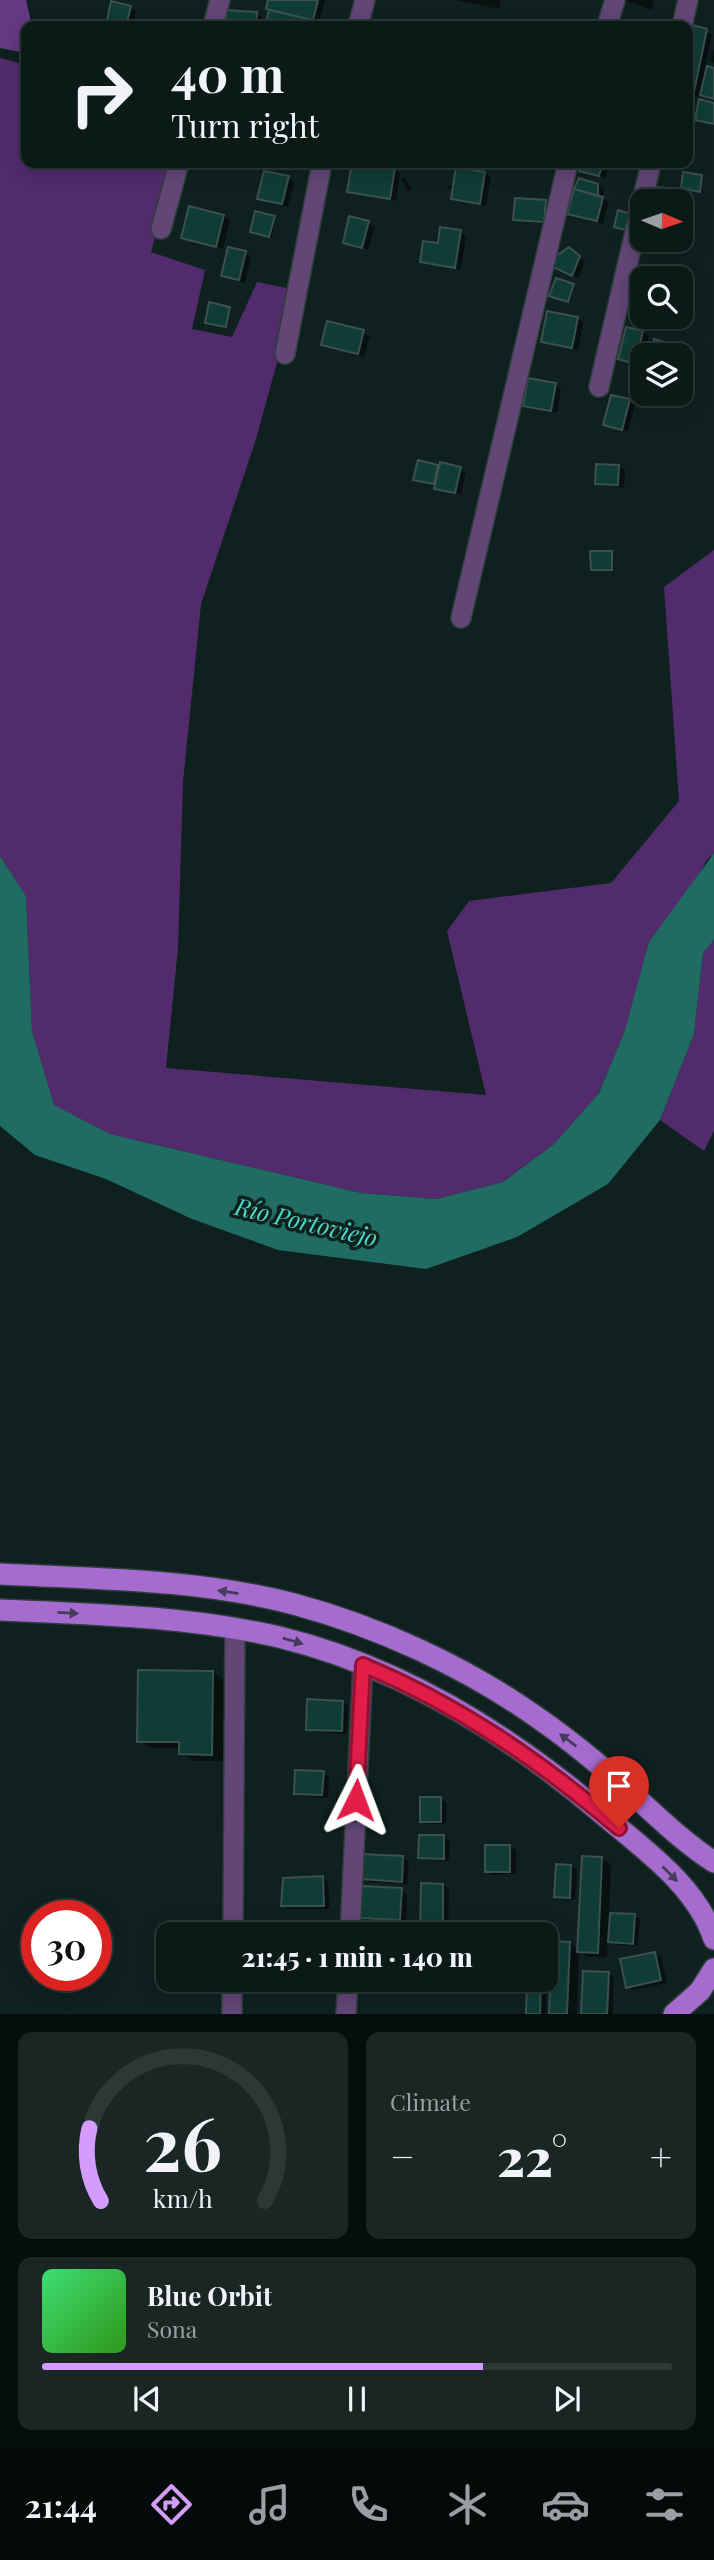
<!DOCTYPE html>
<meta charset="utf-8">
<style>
:root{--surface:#0b1917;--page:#192624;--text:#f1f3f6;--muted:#9aa0a1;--line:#2b3836;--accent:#d39cfd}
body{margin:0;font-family:"Playfair Display",serif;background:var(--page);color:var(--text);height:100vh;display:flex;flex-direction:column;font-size:26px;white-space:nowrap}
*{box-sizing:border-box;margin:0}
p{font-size:23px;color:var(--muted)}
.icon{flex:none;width:38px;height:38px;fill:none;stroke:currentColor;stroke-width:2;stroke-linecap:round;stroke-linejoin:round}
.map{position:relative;height:2014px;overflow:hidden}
.sheet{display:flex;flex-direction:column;gap:18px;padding:18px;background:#060e0d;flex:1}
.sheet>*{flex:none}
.banner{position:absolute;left:21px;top:21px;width:672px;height:147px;border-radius:14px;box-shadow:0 4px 18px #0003,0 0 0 2px var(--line);background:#0b1917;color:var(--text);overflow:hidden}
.needle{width:46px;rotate:92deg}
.fabs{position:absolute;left:630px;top:189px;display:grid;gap:14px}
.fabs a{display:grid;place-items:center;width:63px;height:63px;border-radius:14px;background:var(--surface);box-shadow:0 4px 18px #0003,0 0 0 2px var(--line);font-size:35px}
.speed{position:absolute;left:21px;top:1900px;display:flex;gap:14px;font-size:35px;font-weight:700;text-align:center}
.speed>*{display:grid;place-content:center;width:91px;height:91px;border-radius:50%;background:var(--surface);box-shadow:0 4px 18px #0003,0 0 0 2px var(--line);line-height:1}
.speed .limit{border:10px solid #d22;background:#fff;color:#111}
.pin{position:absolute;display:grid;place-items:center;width:60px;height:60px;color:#fff;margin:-72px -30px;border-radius:50% 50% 50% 0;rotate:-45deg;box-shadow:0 0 7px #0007}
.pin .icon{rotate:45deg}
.me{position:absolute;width:77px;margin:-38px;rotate:3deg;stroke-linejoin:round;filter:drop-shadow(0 0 5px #0008)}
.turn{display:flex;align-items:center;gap:24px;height:147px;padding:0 35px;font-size:32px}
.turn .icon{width:91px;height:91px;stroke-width:2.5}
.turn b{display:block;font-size:49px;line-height:60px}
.big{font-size:52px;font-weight:800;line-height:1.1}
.sheet .widget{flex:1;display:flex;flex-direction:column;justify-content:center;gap:10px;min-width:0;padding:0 24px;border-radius:14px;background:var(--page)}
.sheet .dial{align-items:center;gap:0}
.dial svg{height:182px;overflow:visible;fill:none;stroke:var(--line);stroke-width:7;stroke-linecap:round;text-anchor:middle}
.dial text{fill:var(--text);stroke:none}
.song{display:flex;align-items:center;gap:21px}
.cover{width:84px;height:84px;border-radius:10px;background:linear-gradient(135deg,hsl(140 70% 55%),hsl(110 70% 35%))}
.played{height:7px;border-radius:4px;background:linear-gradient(90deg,var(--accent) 70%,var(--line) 70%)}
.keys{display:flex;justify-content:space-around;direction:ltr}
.heat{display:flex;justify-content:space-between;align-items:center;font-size:38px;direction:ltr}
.sheet .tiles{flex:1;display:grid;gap:18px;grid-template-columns:1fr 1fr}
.widget:last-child{grid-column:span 2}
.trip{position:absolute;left:156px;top:1922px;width:402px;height:70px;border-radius:14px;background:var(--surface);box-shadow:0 4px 18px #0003,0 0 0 2px var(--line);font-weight:800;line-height:70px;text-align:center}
.tabs{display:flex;height:112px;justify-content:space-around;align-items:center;background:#040a09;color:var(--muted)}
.tabs .icon{width:49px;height:49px}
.tabs .selected{color:var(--accent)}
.tabs b{font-size:32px;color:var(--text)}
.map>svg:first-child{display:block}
.green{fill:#512b6c}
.forest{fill:#643982}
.water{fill:#206b62}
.shadow{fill:#0007}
.building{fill:#0f3c36;stroke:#3c504d;stroke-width:2}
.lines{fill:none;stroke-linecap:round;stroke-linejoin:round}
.minor-casing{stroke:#2d3e3c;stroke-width:22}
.major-casing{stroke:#2d3e3c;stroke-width:24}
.minor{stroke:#614676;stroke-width:19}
.major{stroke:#a56bcf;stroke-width:21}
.oneway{fill:#443b5d}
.route-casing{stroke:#92132f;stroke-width:18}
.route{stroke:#e11d48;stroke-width:12}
.labels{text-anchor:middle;stroke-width:7;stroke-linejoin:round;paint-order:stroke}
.water-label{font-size:24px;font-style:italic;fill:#4bd8c6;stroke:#0f211f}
</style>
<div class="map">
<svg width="714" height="2014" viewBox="0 0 714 2014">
<rect width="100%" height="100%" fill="#0f211f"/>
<path class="green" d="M0,58L26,65V163H175L151,252L205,270L192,329L232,337L257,282L297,290L256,439L201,604L183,782L178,948L166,1068L486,1095L447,931L469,901L611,883L679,801L664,587L714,550V853L706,861L625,1030L599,1093L554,1144L503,1182L436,1199L361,1193L110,1134L53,1105L32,1031L26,896L0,856Z
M714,940V1131L704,1151L660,1120L694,1034L703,953Z"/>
<path class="forest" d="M0,0H26L32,26H26V53L0,48Z"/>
<path class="water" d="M714,853V940L703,953L694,1034L660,1120L608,1184L517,1237L426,1269L278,1250L192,1219L106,1179L35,1155L0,1126V856L26,896L32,1031L54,1105L110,1134L361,1193L436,1199L503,1182L554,1144L599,1093L625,1030L649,942Z"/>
<path class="shadow" d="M271,0H325L319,22L311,20L310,26H266Z
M455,0H501L499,9Z
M654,0L652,10L626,1V0Z
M130,8L136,11L133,26L108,24Z
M256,14L262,17L261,26L227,25Z
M694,28L712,34L703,77L714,69V99L700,93L699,97L688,93V51Z
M714,48V63L710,61Z
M362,163H399V167L389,166L400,173L396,201L349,191L366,165Z
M434,163H453V167L437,165Z
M459,163H479L478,168Z
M585,163H599L608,168L605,178L581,170Z
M485,173L491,177L486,206L459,202L453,198L454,190L447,188V186H455Z
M404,177L412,190L408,192L401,179Z
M702,177V192L683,188Z
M288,178L294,182L288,207L259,198Z
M598,185L604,189L603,199L609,202L603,224L569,213Z
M655,189L673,194V201H652Z
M546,202L552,205L550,224L521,222L515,219Z
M224,216L230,220L223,249L183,237Z
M274,217L276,219L272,237L254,233Z
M350,218L375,226L368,250L345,242Z
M460,232L466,236L461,270L422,261Z
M245,253L251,257L245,283L223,275Z
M575,253L585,261L579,278L561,270Z
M573,286L575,287L570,302L554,297Z
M229,308L231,310L228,327L209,323Z
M577,318L583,322L578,350L543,341Z
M328,323L370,336L364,357L323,345Z
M643,333L649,336L641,366L620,359Z
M655,341L676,347L682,350L681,355H651Z
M555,385L561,389L557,413L525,405Z
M629,401L635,404L628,432L605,424Z
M437,466L466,472L461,495L418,480Z
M619,467L625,470L624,488L596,483Z
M611,553L614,570L592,569Z
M213,1672L225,1680L224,1761H193L181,1753V1748H151L139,1741Z
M342,1702L348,1706L347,1734L314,1732L308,1729Z
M323,1773L329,1777L328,1798L302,1796L296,1793Z
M441,1799L447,1803L446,1824H428L422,1821Z
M444,1837L450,1841L449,1861L426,1860L420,1857Z
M510,1847L516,1850V1874L493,1875L486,1871Z
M403,1858L409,1861L407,1884L369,1882L363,1879Z
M601,1858L611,1864L609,1914L634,1916L640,1919L638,1946L615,1945L608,1940L607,1957H588L579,1951L577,2014H550L570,1943L579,1949Z
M571,1866L577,1870L575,1900L562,1899L556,1896Z
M322,1878L328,1882L330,1909H289L283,1905Z
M443,1885L449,1889L448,1934H428L422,1931Z
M401,1890L407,1893L406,1923L368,1921L362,1917Z
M546,1950L547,1951L546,2014H528L529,1979H546Z
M655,1954L661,1957L667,1983L634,1990L628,1987Z
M608,1973L614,1977L613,2014H583Z
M421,1979H447V1983L426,1982Z"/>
<path class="building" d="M268,0H318L313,20L266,9Z
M111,1L131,6L126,26L106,25Z
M227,10L257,12L256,26H226Z
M269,10L305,18L304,26H265Z
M692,25L707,29L693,97L688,94V44Z
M707,66L714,68V99L700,95Z
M699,99L714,103V124L695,120Z
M352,163L395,167L390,199L347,192Z
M583,163H603L599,176L579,171Z
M456,167L485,172L480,204L451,199Z
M264,171L289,176L282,204L257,199Z
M683,172L702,175L700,192L681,188Z
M579,178L598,184V196L574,189Z
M654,187L668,188L667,201H650Z
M574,189L603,197L597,221L567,214Z
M515,198L546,200L544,222L513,220Z
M189,206L224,215L216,247L181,238Z
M618,210L634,215L630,231L614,227Z
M255,211L275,216L269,237L250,232Z
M349,216L369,221L362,248L343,243Z
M440,227L461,230L455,268L420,262L423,241L438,243Z
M228,247L246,251L239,280L221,276Z
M569,247L580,256L572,276L553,267L556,256Z
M556,278L574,284L568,302L549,296Z
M209,302L230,307L226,327L205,323Z
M547,311L578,317L572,348L541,342Z
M327,321L364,330L358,354L321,345Z
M626,327L643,331L635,364L618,359Z
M654,339L676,345L674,355H650Z
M528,378L556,383L551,411L523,406Z
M611,395L630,399L622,430L603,425Z
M418,460L438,465L434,484L413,480Z
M440,462L461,467L455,493L434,489Z
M596,464L619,465L618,485L595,484Z
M590,551H612V570H591Z
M138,1670L213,1671L212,1755L179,1754V1742H137Z
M307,1699L343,1701L342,1731L306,1730Z
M295,1770L324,1771L322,1795L294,1794Z
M420,1797H441V1822H420Z
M419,1835H444V1859L418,1858Z
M485,1845H510V1872H485Z
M362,1854L403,1856L402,1882L361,1879Z
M582,1856L602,1857L598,1953L577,1952Z
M556,1864L571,1865L570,1898L554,1897Z
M323,1876L324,1906H281L283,1878Z
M421,1883L443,1884V1932H420Z
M362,1886L402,1888L400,1920L360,1918Z
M610,1913L635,1914L633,1944L608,1942Z
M552,1941L570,1942L567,2014H549Z
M655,1952L661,1980L626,1988L620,1959Z
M583,1971L609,1972L607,2014H581Z
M527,1979H541L540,2014H526Z"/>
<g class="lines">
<g class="minor-casing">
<path id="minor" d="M213,26L220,0
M358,26L365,0
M607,26L615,0
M682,26L688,0
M161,229L179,163
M285,354L322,163
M599,387L651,163
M461,618L568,163
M233,1934L235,1628
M350,1934L363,1665
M232,2014V1979
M346,2014L348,1979"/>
</g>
<g class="major-casing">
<path id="major" d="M0,1574C98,1579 199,1579 294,1604C379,1627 466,1667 538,1718C570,1740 600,1765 629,1791C656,1815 683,1842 714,1862
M0,1610C93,1614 188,1616 279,1637C402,1667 512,1736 606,1817C646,1851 697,1887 714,1939
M674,2014L700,1991L714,1969"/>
</g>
<use href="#minor" class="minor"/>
<use href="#major" class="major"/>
</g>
<defs><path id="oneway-solid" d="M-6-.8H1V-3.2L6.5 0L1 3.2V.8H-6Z" transform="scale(1.75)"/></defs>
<g class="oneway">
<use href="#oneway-solid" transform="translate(228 1592) rotate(-171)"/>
<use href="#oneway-solid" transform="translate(68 1613) rotate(3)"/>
<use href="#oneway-solid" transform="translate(293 1641) rotate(16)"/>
<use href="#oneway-solid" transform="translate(568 1740) rotate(-143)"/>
<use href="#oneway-solid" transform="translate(670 1874) rotate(45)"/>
</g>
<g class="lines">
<g class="route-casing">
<path id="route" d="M356,1800L363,1665C459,1705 540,1761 619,1828"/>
</g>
<use href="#route" class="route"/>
</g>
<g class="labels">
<g class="water-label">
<text transform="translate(306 1223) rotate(13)" y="8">Río Portoviejo</text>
</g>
</g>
</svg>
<div class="fabs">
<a><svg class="needle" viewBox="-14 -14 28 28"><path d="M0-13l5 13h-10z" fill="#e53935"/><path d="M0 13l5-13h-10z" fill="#9aa0a1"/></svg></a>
<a><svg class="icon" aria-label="search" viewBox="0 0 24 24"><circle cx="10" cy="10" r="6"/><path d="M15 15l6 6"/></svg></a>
<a><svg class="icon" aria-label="layers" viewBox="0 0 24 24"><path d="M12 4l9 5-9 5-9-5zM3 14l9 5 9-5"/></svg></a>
</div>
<div class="speed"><div class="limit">30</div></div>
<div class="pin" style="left:619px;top:1828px;background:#d93025"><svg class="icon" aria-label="arrive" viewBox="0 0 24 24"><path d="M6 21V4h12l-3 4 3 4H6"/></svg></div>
<svg class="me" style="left:356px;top:1800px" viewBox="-20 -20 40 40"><path d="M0-17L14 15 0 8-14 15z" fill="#e11d48" stroke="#fff" stroke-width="4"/></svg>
<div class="trip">21:45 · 1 min · 140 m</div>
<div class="banner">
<div class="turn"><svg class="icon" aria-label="right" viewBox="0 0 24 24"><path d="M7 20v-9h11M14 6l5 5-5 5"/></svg><div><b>40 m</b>Turn right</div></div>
</div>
</div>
<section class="sheet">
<div class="tiles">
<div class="widget dial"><svg viewBox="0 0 100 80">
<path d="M14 69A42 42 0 1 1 86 69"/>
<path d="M14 69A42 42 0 0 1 9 37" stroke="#d39cfd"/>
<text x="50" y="56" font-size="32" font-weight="700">26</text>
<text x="50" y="72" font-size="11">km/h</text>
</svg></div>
<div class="widget"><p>Climate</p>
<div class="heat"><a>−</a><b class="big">22°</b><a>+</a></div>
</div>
<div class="widget">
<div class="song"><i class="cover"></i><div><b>Blue Orbit</b><p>Sona</p></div></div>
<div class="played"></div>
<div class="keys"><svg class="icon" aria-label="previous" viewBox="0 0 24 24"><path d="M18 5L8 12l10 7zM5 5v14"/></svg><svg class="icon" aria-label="pause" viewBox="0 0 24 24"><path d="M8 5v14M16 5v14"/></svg><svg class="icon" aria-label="next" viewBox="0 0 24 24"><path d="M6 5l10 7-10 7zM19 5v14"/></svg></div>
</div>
</div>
</section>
<nav class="tabs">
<b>21:44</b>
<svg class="icon selected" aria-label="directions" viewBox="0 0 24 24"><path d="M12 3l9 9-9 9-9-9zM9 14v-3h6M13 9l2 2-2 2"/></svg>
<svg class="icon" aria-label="music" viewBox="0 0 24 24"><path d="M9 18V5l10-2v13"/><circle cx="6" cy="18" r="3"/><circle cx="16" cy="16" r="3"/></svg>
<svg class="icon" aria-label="phone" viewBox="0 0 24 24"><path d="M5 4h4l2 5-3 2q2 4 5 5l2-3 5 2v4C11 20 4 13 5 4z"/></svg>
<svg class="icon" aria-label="climate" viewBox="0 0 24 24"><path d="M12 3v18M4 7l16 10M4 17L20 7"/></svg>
<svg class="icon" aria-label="car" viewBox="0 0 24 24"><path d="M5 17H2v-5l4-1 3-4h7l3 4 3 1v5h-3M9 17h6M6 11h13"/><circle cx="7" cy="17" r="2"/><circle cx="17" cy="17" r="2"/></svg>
<svg class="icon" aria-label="filters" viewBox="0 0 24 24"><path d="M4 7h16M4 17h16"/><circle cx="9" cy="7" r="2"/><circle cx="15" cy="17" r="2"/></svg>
</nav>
